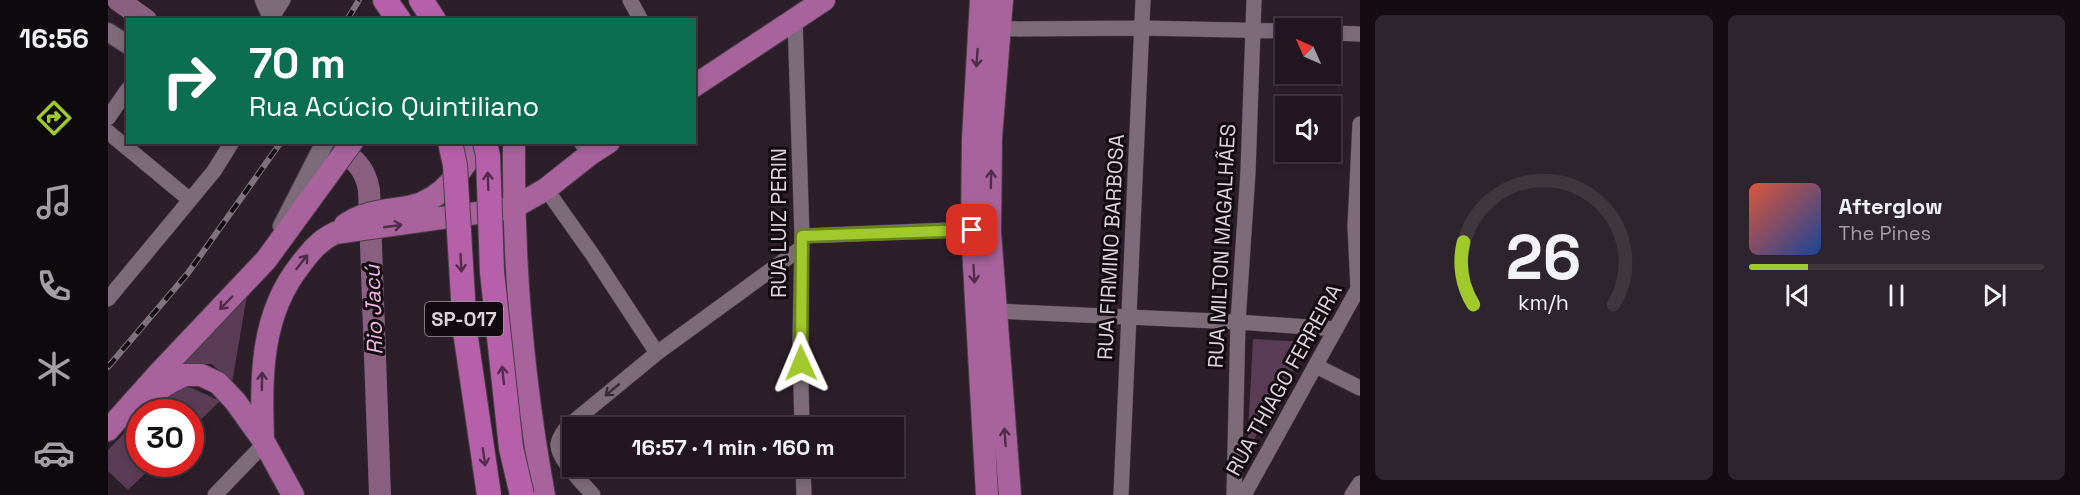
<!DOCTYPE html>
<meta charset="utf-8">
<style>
:root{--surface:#221720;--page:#2e242d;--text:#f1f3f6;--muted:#a29fa5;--line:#3f363e;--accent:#a0c92b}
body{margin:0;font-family:"Space Grotesk",sans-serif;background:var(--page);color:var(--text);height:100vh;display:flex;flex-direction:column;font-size:22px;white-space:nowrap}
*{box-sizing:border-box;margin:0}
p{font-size:20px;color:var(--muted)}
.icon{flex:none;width:33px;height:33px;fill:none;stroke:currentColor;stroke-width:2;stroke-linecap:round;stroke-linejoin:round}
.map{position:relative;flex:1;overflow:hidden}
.details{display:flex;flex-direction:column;gap:15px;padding:15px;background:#130d12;width:720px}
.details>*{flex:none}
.hud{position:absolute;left:18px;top:18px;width:570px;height:126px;border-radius:0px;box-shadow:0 3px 9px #0003,0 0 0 2px var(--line);background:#0b6e4f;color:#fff;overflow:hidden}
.needle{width:39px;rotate:315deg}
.buttons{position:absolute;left:1167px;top:18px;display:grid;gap:12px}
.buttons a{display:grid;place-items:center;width:66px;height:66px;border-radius:0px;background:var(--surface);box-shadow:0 3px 9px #0003,0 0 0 2px var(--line);font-size:30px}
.speed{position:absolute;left:18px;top:399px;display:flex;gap:12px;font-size:30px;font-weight:700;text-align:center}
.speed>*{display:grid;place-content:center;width:78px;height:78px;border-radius:50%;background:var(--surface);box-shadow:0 3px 9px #0003,0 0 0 2px var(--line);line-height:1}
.speed .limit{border:9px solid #d22;background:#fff;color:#111}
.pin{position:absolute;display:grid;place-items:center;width:51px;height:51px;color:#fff;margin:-26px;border-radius:12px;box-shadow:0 3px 9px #0006}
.me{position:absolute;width:66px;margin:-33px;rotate:359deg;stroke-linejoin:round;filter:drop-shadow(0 0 4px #0008)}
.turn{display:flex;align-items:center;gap:21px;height:126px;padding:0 24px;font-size:27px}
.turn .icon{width:78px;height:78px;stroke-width:2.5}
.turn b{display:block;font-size:42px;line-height:51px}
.details .widget{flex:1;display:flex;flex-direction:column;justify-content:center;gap:9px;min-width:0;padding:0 21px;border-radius:9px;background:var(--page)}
.details .dial{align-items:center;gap:0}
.dial svg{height:156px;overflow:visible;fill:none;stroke:var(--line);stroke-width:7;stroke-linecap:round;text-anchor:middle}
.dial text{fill:var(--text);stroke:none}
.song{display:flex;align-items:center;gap:18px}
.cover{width:72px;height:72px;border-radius:9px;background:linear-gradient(135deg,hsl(10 70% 55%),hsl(220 70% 35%))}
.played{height:6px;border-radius:3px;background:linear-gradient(90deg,var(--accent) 20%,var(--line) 20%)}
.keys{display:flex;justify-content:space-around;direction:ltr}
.details .tiles{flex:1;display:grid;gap:15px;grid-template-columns:repeat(2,1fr)}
.trip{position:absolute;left:454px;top:417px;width:342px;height:60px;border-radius:0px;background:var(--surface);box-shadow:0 3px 9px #0003,0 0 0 2px var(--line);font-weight:700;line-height:60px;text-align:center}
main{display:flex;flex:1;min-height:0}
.tab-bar{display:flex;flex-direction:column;width:108px;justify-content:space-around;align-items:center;background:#0e090d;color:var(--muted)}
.tab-bar .icon{width:42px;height:42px}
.tab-bar .active{color:var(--accent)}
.tab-bar b{font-size:27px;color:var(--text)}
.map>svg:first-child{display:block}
.green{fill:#5a3d55}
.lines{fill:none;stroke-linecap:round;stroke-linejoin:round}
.river{stroke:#8a6081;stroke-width:22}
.minor-casing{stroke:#493d47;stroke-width:16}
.tertiary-casing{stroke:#493d47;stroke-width:20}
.primary-casing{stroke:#493d47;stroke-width:24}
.trunk-casing{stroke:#493d47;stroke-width:26}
.minor{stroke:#7d6b79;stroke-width:15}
.tertiary{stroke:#7d6b79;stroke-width:18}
.primary{stroke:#a8639d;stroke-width:22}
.trunk{stroke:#b660a9;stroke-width:24}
.rail-casing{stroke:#7f737c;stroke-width:6}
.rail{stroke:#110b10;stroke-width:4;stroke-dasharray:11;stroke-linecap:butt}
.trunk-bridge-casing{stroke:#493d47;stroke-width:26;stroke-linecap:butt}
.trunk-bridge{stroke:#b660a9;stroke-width:24}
.oneway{stroke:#4d2e48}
.oneway2{stroke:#532d4d}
.oneway3{stroke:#372d35}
.route-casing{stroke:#68831c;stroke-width:15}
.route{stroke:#a0c92b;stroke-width:10}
.labels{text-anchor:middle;stroke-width:6;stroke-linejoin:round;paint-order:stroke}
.shield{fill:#110b10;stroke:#a0979d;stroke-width:1.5}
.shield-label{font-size:20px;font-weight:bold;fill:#ddd3da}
.street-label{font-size:21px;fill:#ddd3da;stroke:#110b10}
.water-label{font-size:22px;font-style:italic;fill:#f4b2e6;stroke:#110b10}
</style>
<main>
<nav class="tab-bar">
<b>16:56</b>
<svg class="icon active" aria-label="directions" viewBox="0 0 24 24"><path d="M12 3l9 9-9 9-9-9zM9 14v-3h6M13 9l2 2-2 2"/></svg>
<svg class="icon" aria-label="music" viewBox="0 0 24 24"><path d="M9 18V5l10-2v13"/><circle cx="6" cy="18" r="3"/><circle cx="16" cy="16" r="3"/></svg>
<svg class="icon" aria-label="phone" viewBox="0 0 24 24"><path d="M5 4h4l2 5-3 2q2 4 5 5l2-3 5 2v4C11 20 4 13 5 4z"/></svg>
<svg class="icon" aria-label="climate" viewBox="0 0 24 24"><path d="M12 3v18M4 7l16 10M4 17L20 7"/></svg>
<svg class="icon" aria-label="car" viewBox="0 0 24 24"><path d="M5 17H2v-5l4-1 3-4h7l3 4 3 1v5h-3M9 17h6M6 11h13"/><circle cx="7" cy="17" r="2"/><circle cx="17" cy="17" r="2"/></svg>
</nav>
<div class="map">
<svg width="1252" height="495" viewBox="0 0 1252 495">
<rect width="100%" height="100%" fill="#2d1f2a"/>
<path class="green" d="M139,295L124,383L104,364H70Z
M1145,339L1201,342L1139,452L1145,340Z
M68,385L84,388L112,401L83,429L82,412H37L56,394Z
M31,418L32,464H47L20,490L0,471V450Z"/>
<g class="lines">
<path class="river" d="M10,0L38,20
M220,143C242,157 256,162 261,190L272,495"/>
<g class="minor-casing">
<path id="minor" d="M522,0L533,20
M164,17L175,0
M687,19L694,236L692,342L694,428
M892,29L1034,28L1178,31
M1222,33L1252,34
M0,118L20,89
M1252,124L1247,226L1250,289L1252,290
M0,132L82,200
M473,142L481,155
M438,189L484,254L549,353
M694,236L864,229
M0,299L106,171L124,142
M888,311L1130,322L1228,329
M1208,366L1252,388
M695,466L696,495
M107,495L157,443
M485,495C476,484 449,459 450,444C451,437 455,433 459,427L549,353L693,248
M1013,495L1035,0
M1126,495L1130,322L1140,172L1146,0
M1136,495L1252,285
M1244,495L1252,483"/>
</g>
<g class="tertiary-casing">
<path id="tertiary" d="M156,0L165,20
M0,32L20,45
M174,226L217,142"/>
</g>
<g class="primary-casing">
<path id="primary" d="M873,0L865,139L864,229L879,495
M894,0L883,138L882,232L902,495
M586,86L716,0
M406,148C405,264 415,381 436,495
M237,225C258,210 281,211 304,206C334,200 357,168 370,142
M41,396L61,383L77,375H93L110,383L127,401L155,440L185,495
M0,430L50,374L158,260L244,142
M155,440C153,377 152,315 193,264C203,251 212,240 227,233L405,208L438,189L481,155L501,142"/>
</g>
<g class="trunk-casing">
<path id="trunk" d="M277,0L291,20
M313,0L326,20"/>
</g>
<use href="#minor" class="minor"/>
<use href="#tertiary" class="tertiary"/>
<use href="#primary" class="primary"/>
<use href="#trunk" class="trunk"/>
<g class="rail-casing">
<path id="rail" d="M239,20L251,0
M0,367L80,273L173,142"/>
</g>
<use href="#rail" class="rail"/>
<g class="trunk-bridge-casing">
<path id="trunk-bridge" d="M342,142L347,165L357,331L381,495
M377,142L380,156L384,272L403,448L414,495"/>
</g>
<use href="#trunk-bridge" class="trunk-bridge"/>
</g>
<defs><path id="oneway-shaft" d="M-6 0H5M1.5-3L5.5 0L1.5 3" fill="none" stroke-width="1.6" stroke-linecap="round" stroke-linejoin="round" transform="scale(1.5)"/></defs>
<g class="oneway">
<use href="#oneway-shaft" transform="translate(869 58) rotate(94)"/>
<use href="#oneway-shaft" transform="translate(883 179) rotate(-89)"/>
<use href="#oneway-shaft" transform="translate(285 226) rotate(-8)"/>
<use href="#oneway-shaft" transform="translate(194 262) rotate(-52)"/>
<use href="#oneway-shaft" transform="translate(866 274) rotate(87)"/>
<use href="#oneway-shaft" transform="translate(118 303) rotate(134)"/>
<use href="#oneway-shaft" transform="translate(154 381) rotate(-89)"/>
<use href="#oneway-shaft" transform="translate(897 437) rotate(-94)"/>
</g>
<g class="oneway2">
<use href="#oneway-shaft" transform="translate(380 181) rotate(-92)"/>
<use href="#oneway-shaft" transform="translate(353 263) rotate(87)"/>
<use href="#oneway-shaft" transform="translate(395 375) rotate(-96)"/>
<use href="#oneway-shaft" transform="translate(376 457) rotate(82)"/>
</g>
<use class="oneway3" href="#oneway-shaft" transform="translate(504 390) rotate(140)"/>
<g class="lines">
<g class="route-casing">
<path id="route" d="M693,363L694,236L864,230"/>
</g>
<use href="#route" class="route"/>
</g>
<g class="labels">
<rect class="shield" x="317" y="302" width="78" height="34" rx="4.5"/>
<g class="shield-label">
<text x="356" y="326">SP-017</text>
</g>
<g class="street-label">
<text transform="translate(671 223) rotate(-90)" y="7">RUA LUIZ PERIN</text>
<text transform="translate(1114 246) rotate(-87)" y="7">RUA MILTON MAGALHÃES</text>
<text transform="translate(1003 247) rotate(-87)" y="7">RUA FIRMINO BARBOSA</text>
<text transform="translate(1176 380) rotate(-61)" y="7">RUA THIAGO FERREIRA</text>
</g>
<g class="water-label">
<text transform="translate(265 310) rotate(-92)" y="8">Rio Jacú</text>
</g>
</g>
</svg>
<div class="buttons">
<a><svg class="needle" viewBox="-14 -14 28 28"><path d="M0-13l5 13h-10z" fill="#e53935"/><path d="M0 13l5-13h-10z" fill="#a29fa5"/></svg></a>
<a><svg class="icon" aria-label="sound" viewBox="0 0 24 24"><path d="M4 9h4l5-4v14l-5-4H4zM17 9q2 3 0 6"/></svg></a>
</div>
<div class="speed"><div class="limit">30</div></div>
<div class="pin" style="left:864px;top:230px;background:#d93025"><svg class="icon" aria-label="arrive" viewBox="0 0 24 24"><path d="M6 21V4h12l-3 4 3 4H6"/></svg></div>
<svg class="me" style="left:693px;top:363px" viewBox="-20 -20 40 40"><path d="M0-17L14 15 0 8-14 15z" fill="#a0c92b" stroke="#fff" stroke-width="4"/></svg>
<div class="trip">16:57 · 1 min · 160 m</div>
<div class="hud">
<div class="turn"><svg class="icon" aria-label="right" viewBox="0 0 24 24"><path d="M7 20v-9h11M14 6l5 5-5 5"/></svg><div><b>70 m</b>Rua Acúcio Quintiliano</div></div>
</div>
</div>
<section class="details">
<div class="tiles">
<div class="widget dial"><svg viewBox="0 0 100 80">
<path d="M14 69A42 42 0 1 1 86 69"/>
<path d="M14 69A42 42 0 0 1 9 37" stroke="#a0c92b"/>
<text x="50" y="56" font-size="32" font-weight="700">26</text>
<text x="50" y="72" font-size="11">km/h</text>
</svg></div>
<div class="widget">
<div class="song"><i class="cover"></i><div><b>Afterglow</b><p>The Pines</p></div></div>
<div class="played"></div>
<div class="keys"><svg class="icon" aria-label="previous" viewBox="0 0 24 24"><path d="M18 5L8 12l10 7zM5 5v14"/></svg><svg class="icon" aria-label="pause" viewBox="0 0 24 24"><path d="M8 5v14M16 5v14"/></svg><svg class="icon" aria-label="next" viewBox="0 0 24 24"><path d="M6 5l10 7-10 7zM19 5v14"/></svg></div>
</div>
</div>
</section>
</main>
